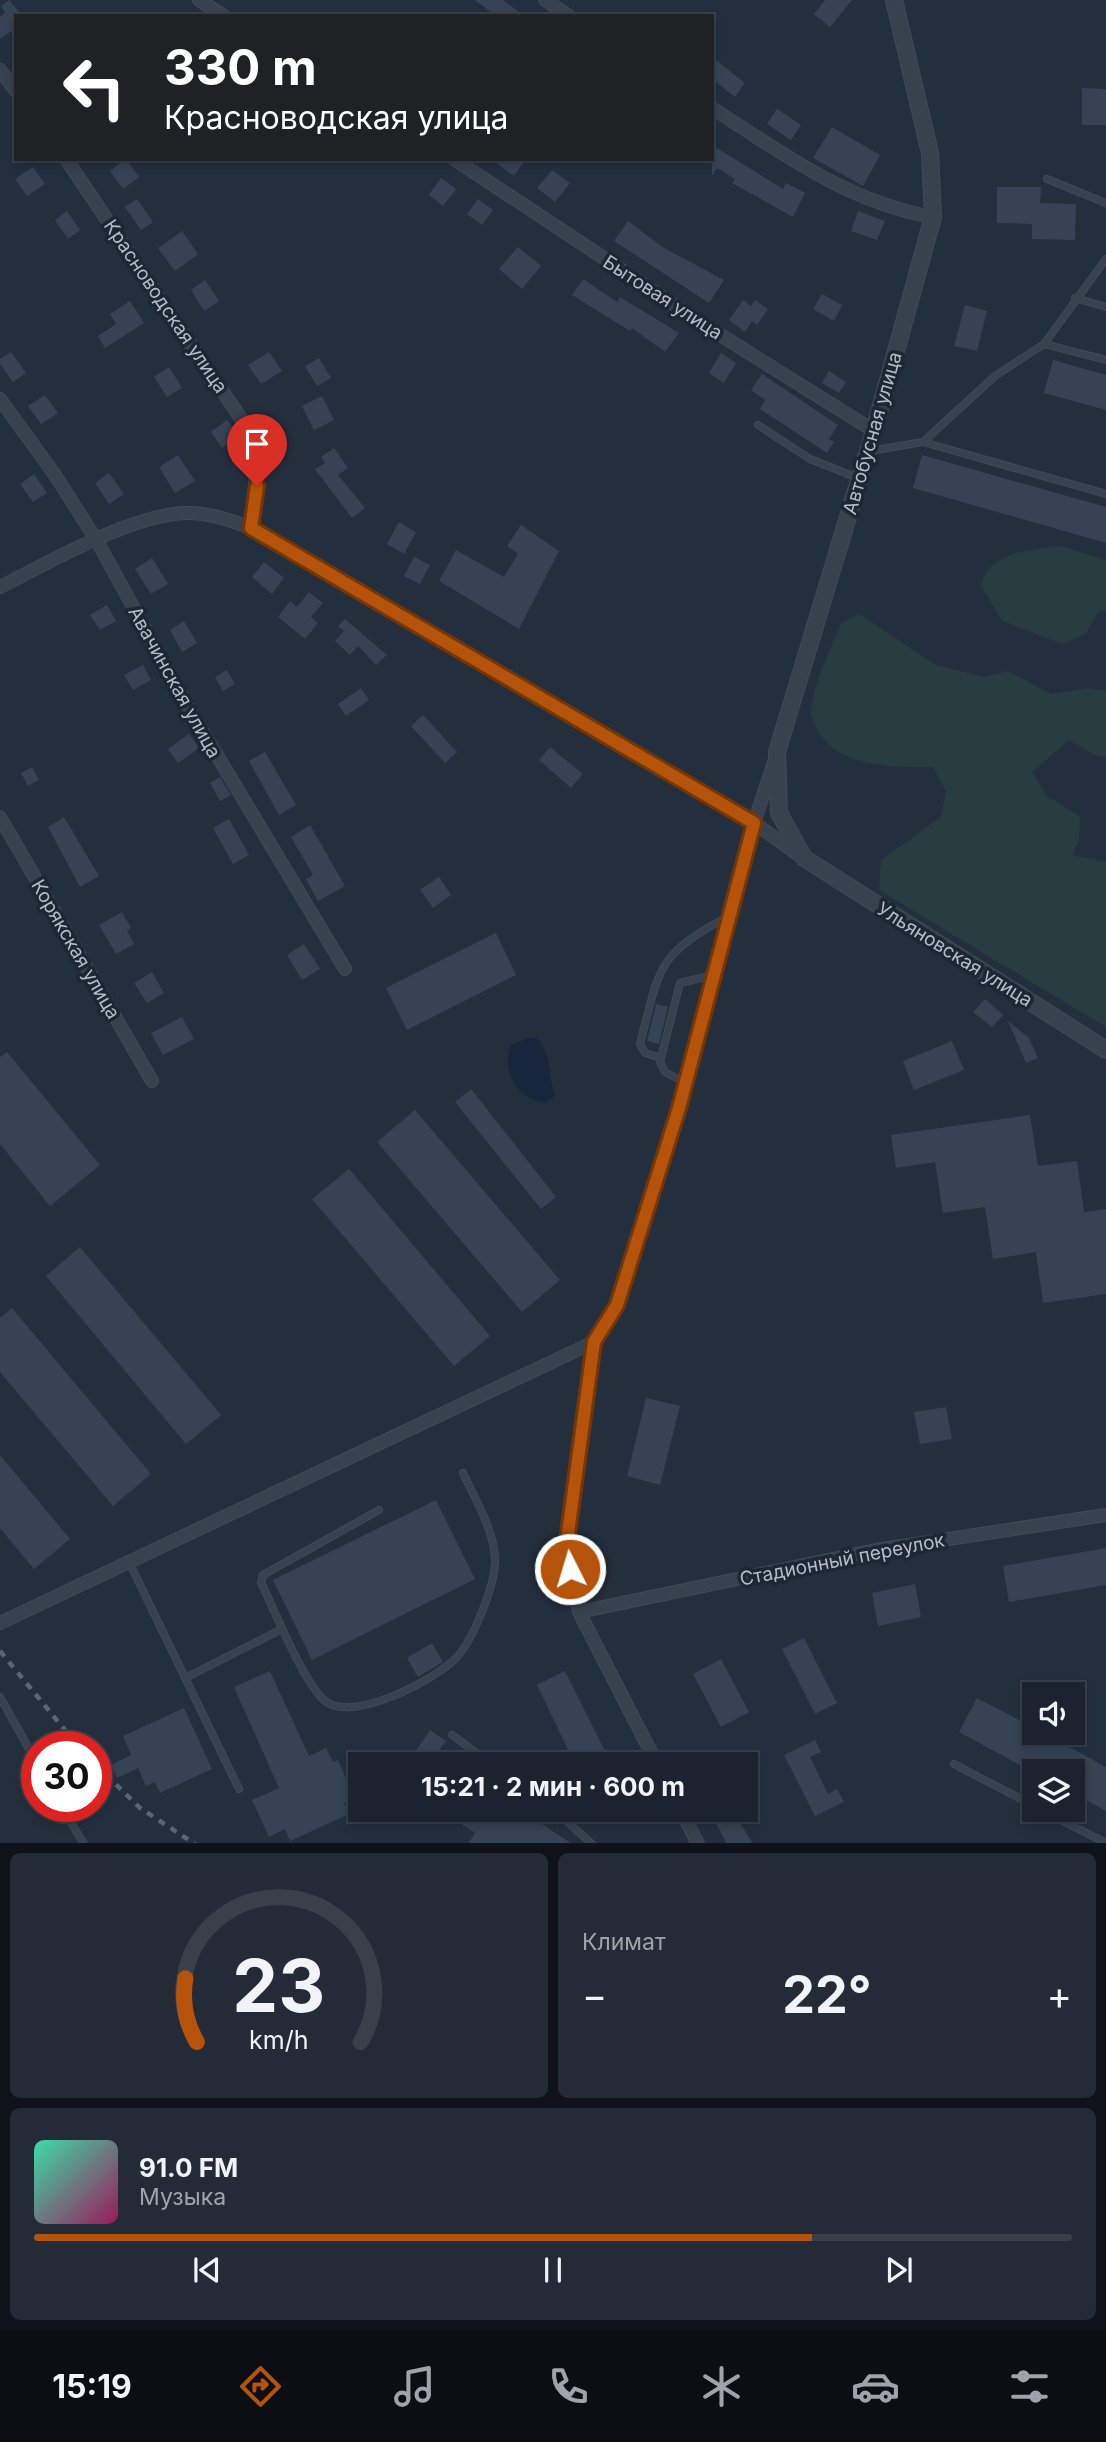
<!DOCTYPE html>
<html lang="ru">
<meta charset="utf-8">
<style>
:root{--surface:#1b232e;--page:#242b36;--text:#f1f3f6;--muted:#a0a4aa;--line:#39404a;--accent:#b45309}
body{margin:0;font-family:Inter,sans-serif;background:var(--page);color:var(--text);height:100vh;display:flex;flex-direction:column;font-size:26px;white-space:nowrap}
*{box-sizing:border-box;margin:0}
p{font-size:23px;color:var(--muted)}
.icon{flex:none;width:38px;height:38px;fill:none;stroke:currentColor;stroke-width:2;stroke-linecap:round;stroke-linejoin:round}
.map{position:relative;height:1843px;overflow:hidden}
.drawer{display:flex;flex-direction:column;gap:10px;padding:10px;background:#0f1319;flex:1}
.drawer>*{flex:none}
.banner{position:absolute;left:14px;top:14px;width:700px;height:147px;border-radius:0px;box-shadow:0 4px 10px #0003,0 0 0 2px var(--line);background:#202124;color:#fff;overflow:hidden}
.fabs{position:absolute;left:1022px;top:1682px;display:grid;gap:14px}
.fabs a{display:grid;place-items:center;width:63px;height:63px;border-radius:0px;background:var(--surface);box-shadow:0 4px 10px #0003,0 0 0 2px var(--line);font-size:35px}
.speed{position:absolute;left:21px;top:1731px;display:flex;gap:14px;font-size:35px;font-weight:700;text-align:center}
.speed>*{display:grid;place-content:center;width:91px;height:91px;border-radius:50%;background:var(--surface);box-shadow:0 4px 10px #0003,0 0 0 2px var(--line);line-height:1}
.speed .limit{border:10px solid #d22;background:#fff;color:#111}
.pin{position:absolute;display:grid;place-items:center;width:60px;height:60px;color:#fff;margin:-72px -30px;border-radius:50% 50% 50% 0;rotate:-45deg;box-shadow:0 0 7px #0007}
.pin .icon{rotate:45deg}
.me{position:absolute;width:77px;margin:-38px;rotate:355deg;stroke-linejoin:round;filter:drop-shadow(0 0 5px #0008)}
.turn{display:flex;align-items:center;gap:24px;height:147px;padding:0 35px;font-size:32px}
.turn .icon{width:91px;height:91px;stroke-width:2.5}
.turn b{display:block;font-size:49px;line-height:60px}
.big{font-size:52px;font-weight:700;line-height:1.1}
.drawer .card{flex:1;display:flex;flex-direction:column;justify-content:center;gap:10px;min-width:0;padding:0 24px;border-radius:10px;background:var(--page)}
.drawer .dial{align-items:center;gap:0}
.dial svg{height:182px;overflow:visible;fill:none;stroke:var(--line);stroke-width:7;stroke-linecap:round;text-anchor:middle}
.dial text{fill:var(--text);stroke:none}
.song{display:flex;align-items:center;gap:21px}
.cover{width:84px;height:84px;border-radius:10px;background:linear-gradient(135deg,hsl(160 70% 55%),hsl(330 70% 35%))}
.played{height:7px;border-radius:4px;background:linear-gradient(90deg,var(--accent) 75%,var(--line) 75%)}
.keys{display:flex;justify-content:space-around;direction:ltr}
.heat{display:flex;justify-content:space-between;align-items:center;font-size:38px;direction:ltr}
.drawer .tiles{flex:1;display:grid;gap:10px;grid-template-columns:1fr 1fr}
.card:last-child{grid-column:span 2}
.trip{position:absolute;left:348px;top:1752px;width:410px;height:70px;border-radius:0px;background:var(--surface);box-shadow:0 4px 10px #0003,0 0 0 2px var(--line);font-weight:700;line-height:70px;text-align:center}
.dock{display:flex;height:112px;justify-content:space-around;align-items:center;background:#0b0e12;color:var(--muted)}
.dock .icon{width:49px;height:49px}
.dock .current{color:var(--accent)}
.dock b{font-size:32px;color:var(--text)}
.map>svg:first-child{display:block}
.green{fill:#263c3f}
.water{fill:#17263c}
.building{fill:#364354}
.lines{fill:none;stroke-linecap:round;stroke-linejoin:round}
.service-casing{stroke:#414a57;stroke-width:8}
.minor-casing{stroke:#414a57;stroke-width:14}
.tertiary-casing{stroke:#414a57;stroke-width:18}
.service{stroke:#38414e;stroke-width:6}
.minor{stroke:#38414e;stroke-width:12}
.tertiary{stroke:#38414e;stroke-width:16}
.rail{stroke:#5a6575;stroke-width:4.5;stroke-dasharray:7 7;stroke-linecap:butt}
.route-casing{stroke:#753606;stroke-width:18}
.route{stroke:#b45309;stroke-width:12}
.labels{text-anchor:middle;stroke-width:7;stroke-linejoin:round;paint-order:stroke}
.street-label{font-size:19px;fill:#b4bcc9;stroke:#1d2633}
</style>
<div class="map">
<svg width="1106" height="1844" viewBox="0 0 1106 1844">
<rect width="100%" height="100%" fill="#242f3e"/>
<path class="green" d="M1061,546L1106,560V611H1099L1085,634L1063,644L1002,621L981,585C991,550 1029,551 1061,546Z
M859,614L936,665L983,677L1008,671L1051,694L1089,688L1106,691V757L1093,754L1069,740L1032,772L1047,796L1080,816L1079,840L1072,855L1106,862V1027L879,890L881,860L941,817L946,791L933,767C895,768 833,767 816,727C814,722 810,716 811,711C814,682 830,650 841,623Z"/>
<path class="water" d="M527,1038H537C552,1054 548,1077 555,1096L545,1103C517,1099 501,1072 511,1045Z"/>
<path class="building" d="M9,0L23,16H16V28L0,39V17L5,13L1,6Z
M475,0H503L524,16H496Z
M825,0H852L830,27L814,14Z
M712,57L745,83L735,97L712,79Z
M1082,88L1106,89V125H1082Z
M777,109L801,125L791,140L767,124Z
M832,127L880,155L863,186L813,158Z
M712,145L783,189L786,183L805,193L793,217L732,183L735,179L717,168L712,176Z
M126,159L139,177L123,189L110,171Z
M491,159H526L514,176Z
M33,167L45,184L27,196L15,179Z
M552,170L570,183L555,202L537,188Z
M441,178L456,189L443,206L429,195Z
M997,187H1041L1040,203L1076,204L1075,240L1032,239V224L997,223Z
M137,199L153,222L141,230L125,207Z
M478,199L493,210L482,225L467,214Z
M67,211L80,230L68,239L55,220Z
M858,211L885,221L877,240L851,231Z
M628,221L664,248L724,280L709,303L614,241Z
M182,231L198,254L175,271L158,248Z
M518,247L541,266L522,289L499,269Z
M583,279L617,302L620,297L679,333L665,352L632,328L630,331L572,295Z
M205,280L219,301L204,311L191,290Z
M822,294L842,305L834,321L813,309Z
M743,300L751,306L755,300L768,309L757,325L752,321L745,332L729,320Z
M130,301L144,323L105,348L98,336L116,324L110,314Z
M965,305L987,311L977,351L954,346Z
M11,352L26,373L13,382L0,364V359Z
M269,352L282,371L261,384L248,365Z
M721,353L736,363L724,383L709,373Z
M319,358L331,378L317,386L305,366Z
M1053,360L1106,375V410L1044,393Z
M169,367L182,388L167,397L154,377Z
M829,371L846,382L839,393L822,383Z
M762,374L838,425L829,439L834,442L827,453L760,409L765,400L751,390Z
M45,395L58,413L41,424L28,406Z
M322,396L334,420L314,430L302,406Z
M227,420L238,435L222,448L211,432Z
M334,448L348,468L338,475L365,508L352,518L315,469L325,463L321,457Z
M178,455L195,481L175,493L159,467Z
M922,455L1106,507V543L913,488Z
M109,473L124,494L109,504L95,483Z
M34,474L47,493L33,502L20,484Z
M399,522L416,532L404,554L387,544Z
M521,525L559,551L519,629L439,581L456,550L504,577L518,554L507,546Z
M414,557L430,565L420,584L404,576Z
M152,558L168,584L151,594L135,569Z
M264,562L284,578L272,594L252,577Z
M309,592L323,603L311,617L318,623L305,639L278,617L290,601L297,607Z
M107,605L116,621L100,630L90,615Z
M345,619L387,655L376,665L358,646L350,655L335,641L344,631L338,626Z
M184,621L197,643L182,652L170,630Z
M143,665L151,680L133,690L124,675Z
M227,670L235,684L223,691L215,677Z
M361,688L369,700L346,716L338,704Z
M423,715L457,752L445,763L411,726Z
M189,734L199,748L178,763L168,749Z
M550,747L583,774L571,788L539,760Z
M265,752L296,805L279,815L249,761Z
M32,767L39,780L28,786L21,773Z
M220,777L231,795L220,801L210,783Z
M64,817L99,876L80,887L48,827Z
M229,819L249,855L233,864L213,828Z
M310,825L345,886L318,901L306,879L313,875L291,837Z
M439,877L451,895L433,908L420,890Z
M122,912L131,928L127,930L134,944L116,954L99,925Z
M496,933L516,975L407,1030L386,988Z
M304,944L320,969L302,980L287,955Z
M152,972L164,993L147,1003L134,983Z
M985,999L1003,1015L992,1027L973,1012Z
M656,1004L668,1007L659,1044L647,1041Z
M182,1017L194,1039L163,1055L151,1033Z
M1008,1021L1029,1038L1038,1058L1026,1063Z
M952,1041L964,1070L914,1090L903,1061Z
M7,1052L100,1165L50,1206L0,1144V1057Z
M471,1089L556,1197L541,1209L455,1102Z
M415,1110L560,1280L522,1312L377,1142Z
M1030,1115L1038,1166L1077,1161L1084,1212L1106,1209V1294L1043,1303L1036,1252L993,1259L985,1207L943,1213L935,1162L896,1168L891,1135Z
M349,1169L490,1336L454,1366L312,1199Z
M80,1247L221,1415L186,1444L46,1276Z
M12,1308L151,1474L113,1506L0,1372V1318Z
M646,1398L680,1406L660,1485L627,1476Z
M946,1407L952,1439L920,1444L914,1412Z
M0,1455L70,1539L34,1569L0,1528Z
M436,1500L475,1579L312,1660L273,1580Z
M1106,1548V1585L1009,1602L1003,1566Z
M915,1584L921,1617L878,1626L872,1593Z
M804,1638L837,1703L815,1714L782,1649Z
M432,1643L443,1662L418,1677L407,1658Z
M721,1659L749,1712L721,1727L693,1674Z
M270,1671L309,1756L326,1748L333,1762L338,1760L355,1798L344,1803L349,1814L290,1841L285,1829L269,1837L252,1800L279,1788L234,1687Z
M565,1671L606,1753L583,1764H575L537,1685Z
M977,1698L1034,1728V1732H1042L1106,1767V1811L1073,1793V1771H1031L959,1732Z
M184,1708L212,1769L160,1793L155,1782L146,1786L138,1768L117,1778L111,1765L131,1755L123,1736Z
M430,1730L446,1741L437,1753L454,1764H407Z
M815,1740L821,1752L810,1757L828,1794L837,1789L844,1802L815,1816L784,1755Z
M440,1810H521L572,1844H468L475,1833Z
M709,1810H733L753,1844H727Z"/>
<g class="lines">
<g class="service-casing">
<path id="service" d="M1047,179L1106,203
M1075,298L1106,307
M1044,344L1106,360
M758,425L810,459L858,478
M923,442L1106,494
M870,451L923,442L995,376L1044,344L1106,259
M661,1058L645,1053L640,1044C660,967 656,955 729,916
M686,1083L665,1072L660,1062L680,983L713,975
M379,1510L263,1575L261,1582C274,1610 303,1681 324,1700C350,1725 437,1679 457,1657C474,1638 494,1587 495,1563C496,1533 475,1499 463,1473
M129,1562L239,1789
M185,1678L282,1629
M0,1697L37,1763
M452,1735L492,1764
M954,1764L1034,1806
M61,1806L84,1844
M554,1810L592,1844
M1041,1810L1106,1843"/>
</g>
<g class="minor-casing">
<path id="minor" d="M199,0L224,16
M545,0L569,16
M0,70L16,91
M712,108C783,154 848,202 933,217
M66,159L246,426L257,465L251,528L754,823L803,858
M454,159L711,329L874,431
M0,399L55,475L97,541L188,707L345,969
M0,587C50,562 129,516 184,513C207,512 230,520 251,528
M0,817L152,1081
M594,1342L566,1548L579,1612L657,1764
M579,1612L876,1550L1106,1515
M0,1623L594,1342L617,1305L686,1083L754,823L775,759
M681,1810L698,1844"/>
</g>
<g class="tertiary-casing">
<path id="tertiary" d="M894,0L930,153L933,217L874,431L777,752L779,813L804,858L1106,1050"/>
</g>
<use href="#service" class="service"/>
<use href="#minor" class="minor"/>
<use href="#tertiary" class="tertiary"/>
<path class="rail" d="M0,1651L78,1746
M96,1765L140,1808L195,1844"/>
</g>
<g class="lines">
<g class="route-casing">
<path id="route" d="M257,486L251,528L754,823L679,1108L617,1305L594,1342L566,1548L570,1569"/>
</g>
<use href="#route" class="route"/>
</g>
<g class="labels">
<g class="street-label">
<text transform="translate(663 297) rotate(33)" y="7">Бытовая улица</text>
<text transform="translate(166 306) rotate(56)" y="7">Красноводская улица</text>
<text transform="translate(872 433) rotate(-74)" y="7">Автобусная улица</text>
<text transform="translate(175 682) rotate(61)" y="7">Авачинская улица</text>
<text transform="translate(76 949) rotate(60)" y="7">Корякская улица</text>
<text transform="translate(955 954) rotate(32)" y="7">Ульяновская улица</text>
<text transform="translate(842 1559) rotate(-11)" y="7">Стадионный переулок</text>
</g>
</g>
</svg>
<div class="fabs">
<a><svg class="icon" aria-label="sound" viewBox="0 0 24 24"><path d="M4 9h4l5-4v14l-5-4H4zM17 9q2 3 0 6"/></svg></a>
<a><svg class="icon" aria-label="layers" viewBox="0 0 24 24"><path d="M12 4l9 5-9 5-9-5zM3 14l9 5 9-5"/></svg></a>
</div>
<div class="speed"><div class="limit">30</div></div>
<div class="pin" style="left:257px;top:486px;background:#d93025"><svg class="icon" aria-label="arrive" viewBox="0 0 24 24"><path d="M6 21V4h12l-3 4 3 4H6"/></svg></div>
<svg class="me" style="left:570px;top:1569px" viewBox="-20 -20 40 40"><circle r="17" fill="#b45309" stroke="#fff" stroke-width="3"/><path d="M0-11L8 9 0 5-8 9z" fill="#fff"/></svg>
<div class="trip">15:21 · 2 мин · 600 m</div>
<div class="banner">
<div class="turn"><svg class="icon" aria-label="left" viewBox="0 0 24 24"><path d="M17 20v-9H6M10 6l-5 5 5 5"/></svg><div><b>330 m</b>Красноводская улица</div></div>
</div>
</div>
<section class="drawer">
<div class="tiles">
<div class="card dial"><svg viewBox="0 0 100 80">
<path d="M14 69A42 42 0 1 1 86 69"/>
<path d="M14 69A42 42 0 0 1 9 41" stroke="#b45309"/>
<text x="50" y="56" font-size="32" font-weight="700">23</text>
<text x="50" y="72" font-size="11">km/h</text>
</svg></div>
<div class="card"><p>Климат</p>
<div class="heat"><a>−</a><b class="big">22°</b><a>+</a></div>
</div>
<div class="card">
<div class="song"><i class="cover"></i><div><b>91.0 FM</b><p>Музыка</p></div></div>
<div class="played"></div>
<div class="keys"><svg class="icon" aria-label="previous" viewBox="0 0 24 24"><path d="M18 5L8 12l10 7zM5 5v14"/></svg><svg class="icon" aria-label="pause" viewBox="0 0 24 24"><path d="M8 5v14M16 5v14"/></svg><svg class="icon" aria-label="next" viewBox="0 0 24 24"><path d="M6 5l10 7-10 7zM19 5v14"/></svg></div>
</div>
</div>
</section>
<nav class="dock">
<b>15:19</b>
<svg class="icon current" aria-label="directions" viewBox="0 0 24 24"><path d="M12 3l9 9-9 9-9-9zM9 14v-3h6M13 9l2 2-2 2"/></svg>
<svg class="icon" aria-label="music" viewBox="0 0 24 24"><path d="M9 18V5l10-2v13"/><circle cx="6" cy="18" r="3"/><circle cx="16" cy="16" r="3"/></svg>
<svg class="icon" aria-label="phone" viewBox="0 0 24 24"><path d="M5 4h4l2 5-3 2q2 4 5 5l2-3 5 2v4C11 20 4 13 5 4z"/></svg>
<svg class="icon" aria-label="climate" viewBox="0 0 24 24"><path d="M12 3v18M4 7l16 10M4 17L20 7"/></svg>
<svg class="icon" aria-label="car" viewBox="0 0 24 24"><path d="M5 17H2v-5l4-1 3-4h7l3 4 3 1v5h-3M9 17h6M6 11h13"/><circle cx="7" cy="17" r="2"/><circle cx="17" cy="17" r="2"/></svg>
<svg class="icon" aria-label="filters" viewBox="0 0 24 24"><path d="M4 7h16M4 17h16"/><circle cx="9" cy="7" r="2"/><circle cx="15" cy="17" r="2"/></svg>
</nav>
